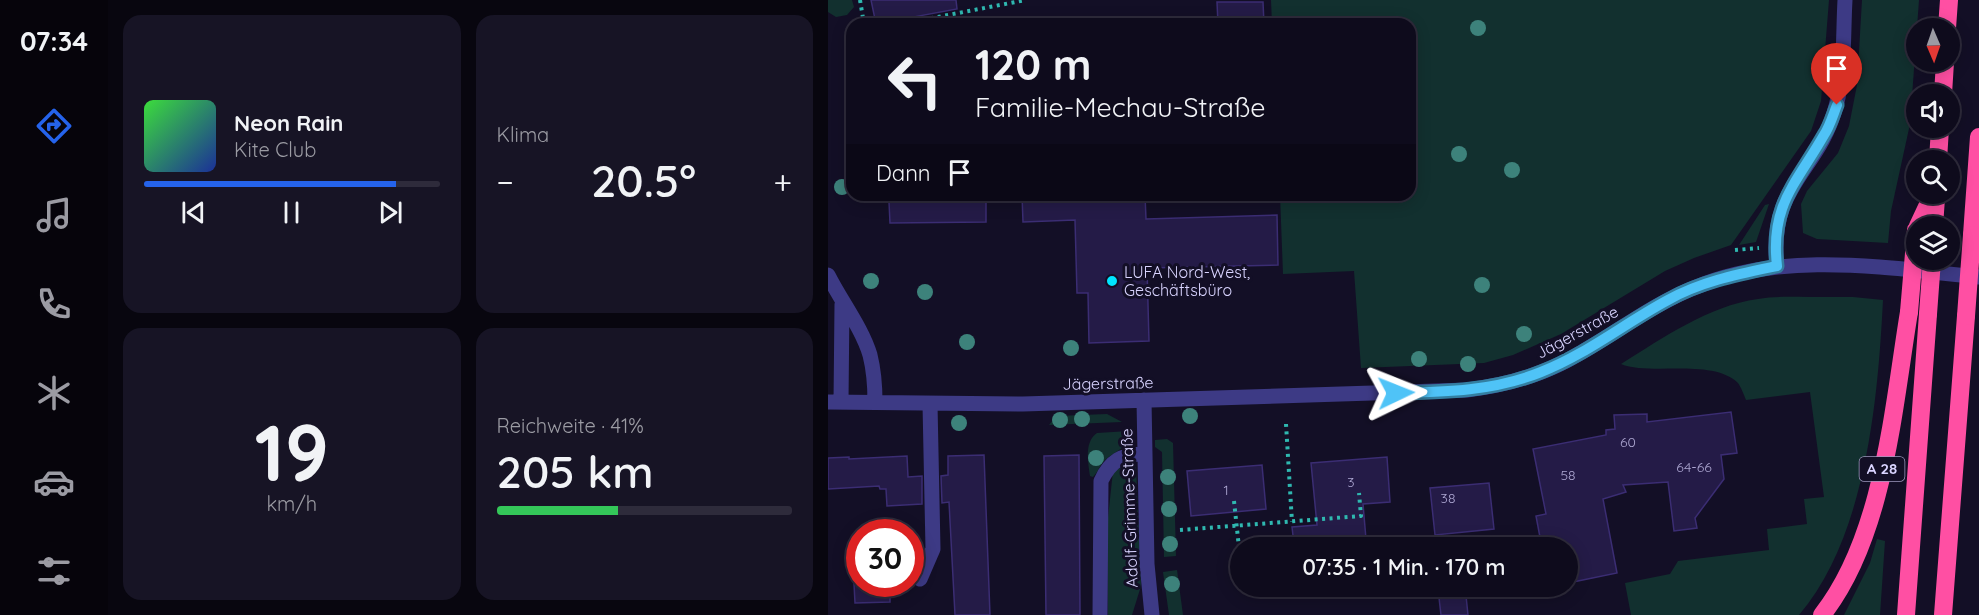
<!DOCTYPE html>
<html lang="de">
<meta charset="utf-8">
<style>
:root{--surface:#0e0b1c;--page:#171425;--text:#f1f3f6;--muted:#9b9ba3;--line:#2e2b3b;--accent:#2563eb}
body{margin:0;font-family:Quicksand,sans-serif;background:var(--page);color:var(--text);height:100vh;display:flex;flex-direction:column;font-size:22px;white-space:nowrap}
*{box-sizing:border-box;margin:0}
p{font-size:20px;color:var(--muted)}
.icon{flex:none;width:33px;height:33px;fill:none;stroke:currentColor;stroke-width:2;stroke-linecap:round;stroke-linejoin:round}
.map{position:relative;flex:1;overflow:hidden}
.panel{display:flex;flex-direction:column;gap:15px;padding:15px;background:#08060f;width:720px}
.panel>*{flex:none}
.top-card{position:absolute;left:18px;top:18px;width:570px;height:183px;border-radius:18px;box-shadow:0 3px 15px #0003,0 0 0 2px var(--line);background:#0e0b1c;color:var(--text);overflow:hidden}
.needle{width:39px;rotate:178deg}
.buttons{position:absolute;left:1078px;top:18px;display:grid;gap:12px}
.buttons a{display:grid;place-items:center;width:54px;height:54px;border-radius:50%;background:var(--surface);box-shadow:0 3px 15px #0003,0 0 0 2px var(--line);font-size:30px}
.speed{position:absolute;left:18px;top:519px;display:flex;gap:12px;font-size:30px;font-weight:700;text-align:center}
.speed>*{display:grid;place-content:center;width:78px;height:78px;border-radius:50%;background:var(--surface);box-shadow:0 3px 15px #0003,0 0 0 2px var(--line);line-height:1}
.speed .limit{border:9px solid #d22;background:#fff;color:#111}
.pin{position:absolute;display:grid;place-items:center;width:51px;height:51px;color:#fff;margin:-62px -26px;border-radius:50% 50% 50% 0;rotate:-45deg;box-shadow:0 0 6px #0007}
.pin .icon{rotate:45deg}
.me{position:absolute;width:66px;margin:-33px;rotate:88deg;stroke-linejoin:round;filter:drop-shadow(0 0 4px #0008)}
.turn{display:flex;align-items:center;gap:21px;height:126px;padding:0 30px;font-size:27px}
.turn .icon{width:78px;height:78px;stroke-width:2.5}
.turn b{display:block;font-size:42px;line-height:51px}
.then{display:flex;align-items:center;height:57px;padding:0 30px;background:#0003;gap:12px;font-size:22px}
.big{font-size:45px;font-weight:600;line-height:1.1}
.panel .card{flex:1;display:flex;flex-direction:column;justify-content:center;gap:9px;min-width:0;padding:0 21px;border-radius:18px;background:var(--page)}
.panel .dial{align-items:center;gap:0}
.dial b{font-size:78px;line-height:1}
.song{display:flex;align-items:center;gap:18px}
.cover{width:72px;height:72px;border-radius:9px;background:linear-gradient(135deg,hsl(120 70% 55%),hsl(230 70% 35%))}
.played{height:6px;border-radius:3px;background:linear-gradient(90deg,var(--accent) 85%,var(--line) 85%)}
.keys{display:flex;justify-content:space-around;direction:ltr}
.heat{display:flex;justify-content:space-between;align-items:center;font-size:33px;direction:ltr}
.charge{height:9px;border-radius:4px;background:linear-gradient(90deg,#34c759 41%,var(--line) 0)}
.panel .tiles{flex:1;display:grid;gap:15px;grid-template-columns:repeat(2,1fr)}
.trip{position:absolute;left:402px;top:537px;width:348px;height:60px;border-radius:30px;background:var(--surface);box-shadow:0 3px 15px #0003,0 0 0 2px var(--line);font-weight:600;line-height:60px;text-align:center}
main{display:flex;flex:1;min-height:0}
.tab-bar{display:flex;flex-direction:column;width:108px;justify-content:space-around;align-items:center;background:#06040b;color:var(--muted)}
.tab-bar .icon{width:42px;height:42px}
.tab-bar .current{color:var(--accent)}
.tab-bar b{font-size:27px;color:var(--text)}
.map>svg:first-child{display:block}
.green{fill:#12302f}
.building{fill:#241b47;stroke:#3b2d73;stroke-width:1.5}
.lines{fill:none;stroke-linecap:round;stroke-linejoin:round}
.path{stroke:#2fb8b0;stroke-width:4;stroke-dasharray:3 4.5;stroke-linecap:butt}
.street{stroke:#3d3a85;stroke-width:15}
.highway{stroke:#ff4fa3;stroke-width:18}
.highway-bridge{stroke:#ff4fa3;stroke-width:18}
.tree{fill:#3d827b}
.route-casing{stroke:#337fa1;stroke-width:15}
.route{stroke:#4fc3f7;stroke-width:10}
.poi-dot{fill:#00e5ff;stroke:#130f26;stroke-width:2}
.labels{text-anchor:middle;stroke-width:6;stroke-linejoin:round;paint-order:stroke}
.number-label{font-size:14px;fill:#aca6d1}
.shield{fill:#130f26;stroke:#9e99be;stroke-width:1.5}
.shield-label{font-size:15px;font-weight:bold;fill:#d9d4ff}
.poi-label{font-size:16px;fill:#d9d4ff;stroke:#130f26;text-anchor:start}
.street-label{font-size:16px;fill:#d9d4ff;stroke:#130f26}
</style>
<main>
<nav class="tab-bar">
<b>07:34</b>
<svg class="icon current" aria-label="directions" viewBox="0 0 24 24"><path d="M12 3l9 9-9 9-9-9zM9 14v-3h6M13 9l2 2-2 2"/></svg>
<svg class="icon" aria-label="music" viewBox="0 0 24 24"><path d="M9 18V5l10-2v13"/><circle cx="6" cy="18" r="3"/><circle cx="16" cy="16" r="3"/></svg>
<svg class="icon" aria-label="phone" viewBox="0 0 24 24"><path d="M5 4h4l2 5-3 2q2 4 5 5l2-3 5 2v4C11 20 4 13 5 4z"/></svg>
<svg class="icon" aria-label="climate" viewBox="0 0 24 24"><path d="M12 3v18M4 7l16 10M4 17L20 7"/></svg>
<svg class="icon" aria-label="car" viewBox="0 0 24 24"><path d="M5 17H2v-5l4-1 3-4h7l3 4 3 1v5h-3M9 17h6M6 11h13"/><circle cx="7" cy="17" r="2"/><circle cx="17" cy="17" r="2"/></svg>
<svg class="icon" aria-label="filters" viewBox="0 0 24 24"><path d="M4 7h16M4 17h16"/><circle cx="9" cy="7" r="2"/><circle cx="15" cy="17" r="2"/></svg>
</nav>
<section class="panel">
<div class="tiles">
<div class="card">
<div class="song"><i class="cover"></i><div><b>Neon Rain</b><p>Kite Club</p></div></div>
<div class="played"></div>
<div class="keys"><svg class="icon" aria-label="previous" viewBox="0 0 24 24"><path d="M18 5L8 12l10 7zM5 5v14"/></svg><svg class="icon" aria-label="pause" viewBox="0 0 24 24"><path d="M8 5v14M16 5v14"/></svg><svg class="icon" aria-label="next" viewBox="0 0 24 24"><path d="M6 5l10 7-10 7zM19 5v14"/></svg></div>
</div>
<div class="card"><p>Klima</p>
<div class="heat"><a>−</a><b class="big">20.5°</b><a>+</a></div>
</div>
<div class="card dial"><b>19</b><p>km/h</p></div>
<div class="card"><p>Reichweite · 41%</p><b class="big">205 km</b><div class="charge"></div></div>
</div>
</section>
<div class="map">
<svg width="1151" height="615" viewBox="0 0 1151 615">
<rect width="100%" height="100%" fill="#130f26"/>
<path class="green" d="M0,0H24L26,7L19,15L8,17L0,12Z
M443,0H1001L993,101L983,131L903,245L866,258L837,271L733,334L685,355L656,363L533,368L526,271L455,274L452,195H582V24H444Z
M1034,0H1091L1082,124L1063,211L1060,243L989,239L975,233L973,204L979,191L1010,153L1021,126L1029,85Z
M941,204L928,242L911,245L937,205Z
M981,297H1025L1055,300C1050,399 1038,537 971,615H803L797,583L842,574L850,561L941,550L939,529L979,524L976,499L996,497L982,392L918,400C916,395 913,387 910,383C884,358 822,376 793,364C835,338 880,306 930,299C947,296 964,297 981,297Z
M279,414L294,422L221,425L228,416Z
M301,431L303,437C296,450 287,451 277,460C272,465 270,472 265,477L262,476C260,462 256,442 269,433Z
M339,439L345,443L348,556L336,557L334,452L327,447V440Z
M305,463L308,466L313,586L304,615H280L279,527L285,471Z
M1049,539L1057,541L1052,615H1016L1042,563Z
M349,570L355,615H341L335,572Z"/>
<path class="building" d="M43,0H128L129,9L48,24Z
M389,2H435L436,24H390Z
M103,195H158V222L62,223L61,202L104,200Z
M194,195H317L318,219L449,215L450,265L319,268L321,341L261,343L260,293H249L247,220L195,222Z
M903,412L909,453L893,455L896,479L867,518L869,528L846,531L840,482L795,485L798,492L775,499L789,573L740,583V548H714L708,516L718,514L705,449L778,435V430L787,429L786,415L819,414V422Z
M156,455L162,615H127L121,502L114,503L113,476L120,475V456Z
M251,455L252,615H218L216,456Z
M79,456L80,477L94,476V504L59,506L58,489H52L51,486L0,489V458L21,457V459Z
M559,457L562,502L535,504L538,539L466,544L464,527L489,525L483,463Z
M434,465L438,509L363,516L359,471Z
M661,483L666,529L607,535L602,488Z
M26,584H62V602L27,603Z
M637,586L640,615H613L610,589Z"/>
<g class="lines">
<path class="path" d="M32,0L36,24
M73,24L198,0
M907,250L931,248
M458,424L464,522
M406,501L412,557
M352,530L533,516L531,493"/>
<path class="street" d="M949,266C940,184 991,172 1008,106C1017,73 1015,34 1017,0
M0,275C13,301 34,328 42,355C46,371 47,386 47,402
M316,400L319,564L324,615
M0,402L195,404L639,390C673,386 707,377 738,361C782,338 822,305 868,287C958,250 1058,268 1151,277
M13,402L14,304
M92,579L105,549L102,404
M272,615L273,481C282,461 294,454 316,454"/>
<path class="highway" d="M1119,28L1121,0
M1115,94L1117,62
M1110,160L1112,128
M1090,226L1105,194
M1106,226L1108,198
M1144,235L1151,137
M994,615C1056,536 1065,409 1081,312
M1078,615L1100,314
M1115,615L1138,316"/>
<path class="highway-bridge" d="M1081,312L1088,230
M1100,314L1104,260
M1138,316L1144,235"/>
</g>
<g class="tree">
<circle cx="650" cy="28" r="8"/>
<circle cx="631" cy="154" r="8"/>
<circle cx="684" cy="170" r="8"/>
<circle cx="14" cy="187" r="8"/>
<circle cx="43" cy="281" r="8"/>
<circle cx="654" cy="285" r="8"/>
<circle cx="97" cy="292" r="8"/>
<circle cx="696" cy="334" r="8"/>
<circle cx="139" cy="342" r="8"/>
<circle cx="243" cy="348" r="8"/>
<circle cx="591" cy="359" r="8"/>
<circle cx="640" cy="364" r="8"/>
<circle cx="362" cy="416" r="8"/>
<circle cx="254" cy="419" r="8"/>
<circle cx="232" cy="420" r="8"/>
<circle cx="131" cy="423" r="8"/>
<circle cx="268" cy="458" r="8"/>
<circle cx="340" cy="477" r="8"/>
<circle cx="341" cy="509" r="8"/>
<circle cx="342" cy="544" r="8"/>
<circle cx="344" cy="584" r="8"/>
</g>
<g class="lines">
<g class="route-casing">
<path id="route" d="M568,393C618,392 666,391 713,372C759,354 797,323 840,300C874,281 911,274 949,266C942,205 968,184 996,135C1002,126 1005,115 1009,105"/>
</g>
<use href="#route" class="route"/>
</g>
<circle class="poi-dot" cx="284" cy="281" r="6"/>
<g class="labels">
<g class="number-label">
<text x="800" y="447">60</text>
<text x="866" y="472">64-66</text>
<text x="740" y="480">58</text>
<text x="523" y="487">3</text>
<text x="398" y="495">1</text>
<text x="620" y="503">38</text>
</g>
<rect class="shield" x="1031.5" y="457" width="45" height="24" rx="4.5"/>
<g class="shield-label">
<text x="1054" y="474">A 28</text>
</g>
<g class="poi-label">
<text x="296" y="278">LUFA Nord-West,<tspan x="296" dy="18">Geschäftsbüro</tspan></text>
</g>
<g class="street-label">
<text transform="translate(749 332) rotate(-29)" y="6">Jägerstraße</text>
<text transform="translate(280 383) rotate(-1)" y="6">Jägerstraße</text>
<text transform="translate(301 508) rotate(-92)" y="6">Adolf-Grimme-Straße</text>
</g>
</g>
</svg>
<div class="buttons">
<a><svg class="needle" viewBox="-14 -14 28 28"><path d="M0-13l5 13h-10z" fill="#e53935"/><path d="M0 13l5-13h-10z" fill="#9b9ba3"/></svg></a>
<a><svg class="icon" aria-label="sound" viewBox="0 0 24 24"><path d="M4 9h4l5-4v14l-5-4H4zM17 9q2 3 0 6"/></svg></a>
<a><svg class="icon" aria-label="search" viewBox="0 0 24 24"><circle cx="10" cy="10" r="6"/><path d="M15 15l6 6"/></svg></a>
<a><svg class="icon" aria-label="layers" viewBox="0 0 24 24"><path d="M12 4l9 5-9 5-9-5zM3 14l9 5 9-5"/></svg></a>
</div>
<div class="speed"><div class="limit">30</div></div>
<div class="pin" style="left:1009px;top:105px;background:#d93025"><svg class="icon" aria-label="arrive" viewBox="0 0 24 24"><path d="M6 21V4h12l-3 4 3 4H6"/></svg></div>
<svg class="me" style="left:568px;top:393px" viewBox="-20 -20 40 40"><path d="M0-17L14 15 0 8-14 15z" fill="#4fc3f7" stroke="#fff" stroke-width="4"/></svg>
<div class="trip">07:35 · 1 Min. · 170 m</div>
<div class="top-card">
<div class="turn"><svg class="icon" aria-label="left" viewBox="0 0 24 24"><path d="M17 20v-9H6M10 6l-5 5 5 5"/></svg><div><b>120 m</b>Familie-Mechau-Straße</div></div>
<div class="then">Dann<svg class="icon" aria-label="arrive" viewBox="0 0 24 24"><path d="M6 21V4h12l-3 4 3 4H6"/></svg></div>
</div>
</div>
</main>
